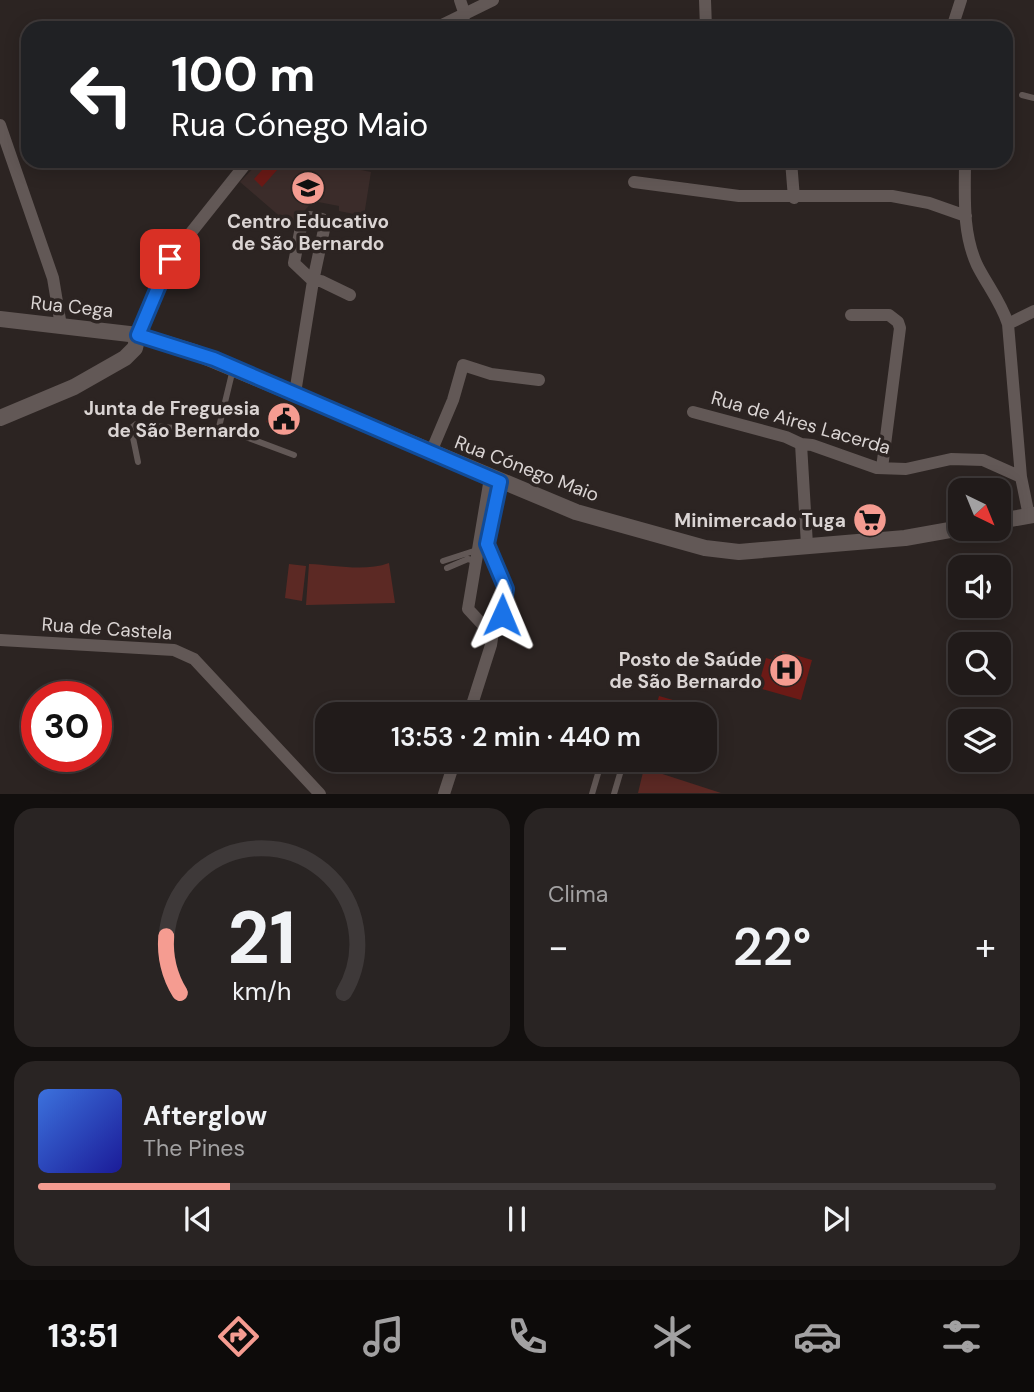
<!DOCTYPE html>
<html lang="pt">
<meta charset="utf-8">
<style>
:root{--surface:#211b1a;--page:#292423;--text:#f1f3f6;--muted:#a2a1a2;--line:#3e3939;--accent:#f59c91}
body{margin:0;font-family:"DM Sans",sans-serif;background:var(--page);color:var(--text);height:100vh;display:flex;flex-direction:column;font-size:26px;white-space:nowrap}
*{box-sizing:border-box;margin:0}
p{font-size:23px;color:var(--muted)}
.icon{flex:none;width:38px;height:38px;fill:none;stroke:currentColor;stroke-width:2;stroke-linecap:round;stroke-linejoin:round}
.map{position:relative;height:794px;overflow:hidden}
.sheet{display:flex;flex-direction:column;gap:14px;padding:14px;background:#120f0e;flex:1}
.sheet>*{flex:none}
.banner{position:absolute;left:21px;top:21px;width:992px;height:147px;border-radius:21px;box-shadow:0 4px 18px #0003,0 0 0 2px var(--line);background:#202124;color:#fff;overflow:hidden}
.needle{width:46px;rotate:137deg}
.fabs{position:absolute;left:948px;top:478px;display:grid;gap:14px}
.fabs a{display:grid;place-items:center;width:63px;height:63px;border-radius:14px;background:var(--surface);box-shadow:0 4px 18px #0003,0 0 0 2px var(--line);font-size:35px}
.speed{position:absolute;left:21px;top:681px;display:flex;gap:14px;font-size:35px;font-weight:700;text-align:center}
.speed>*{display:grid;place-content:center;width:91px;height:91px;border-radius:50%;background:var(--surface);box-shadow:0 4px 18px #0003,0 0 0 2px var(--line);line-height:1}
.speed .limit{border:10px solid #d22;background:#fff;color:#111}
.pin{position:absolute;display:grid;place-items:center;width:60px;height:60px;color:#fff;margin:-30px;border-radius:14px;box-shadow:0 4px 10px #0006}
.me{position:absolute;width:77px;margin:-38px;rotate:1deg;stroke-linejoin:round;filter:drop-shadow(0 0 5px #0008)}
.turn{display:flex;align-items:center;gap:24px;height:147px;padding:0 35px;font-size:32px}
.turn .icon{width:91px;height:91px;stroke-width:2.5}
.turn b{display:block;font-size:49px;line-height:60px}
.big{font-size:52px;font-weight:600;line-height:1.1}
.sheet .tile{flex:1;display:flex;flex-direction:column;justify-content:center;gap:10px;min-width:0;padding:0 24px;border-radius:21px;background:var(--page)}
.sheet .dial{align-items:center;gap:0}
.dial svg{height:182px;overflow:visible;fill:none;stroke:var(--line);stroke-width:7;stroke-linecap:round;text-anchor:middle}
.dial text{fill:var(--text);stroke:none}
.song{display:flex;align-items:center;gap:21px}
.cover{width:84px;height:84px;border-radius:10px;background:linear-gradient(135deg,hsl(220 70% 55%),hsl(240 70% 35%))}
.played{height:7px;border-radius:4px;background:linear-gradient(90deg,var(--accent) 20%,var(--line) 20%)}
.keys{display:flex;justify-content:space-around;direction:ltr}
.heat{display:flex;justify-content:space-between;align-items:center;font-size:38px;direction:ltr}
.sheet .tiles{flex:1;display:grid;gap:14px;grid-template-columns:1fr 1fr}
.tile:last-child{grid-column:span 2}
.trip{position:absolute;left:315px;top:702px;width:402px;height:70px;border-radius:21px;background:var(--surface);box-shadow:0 4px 18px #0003,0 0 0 2px var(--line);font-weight:600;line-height:70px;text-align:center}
.menu{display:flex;height:112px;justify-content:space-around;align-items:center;background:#0d0b0a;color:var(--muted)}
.menu .icon{width:49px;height:49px}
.menu .on{color:var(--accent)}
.menu b{font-size:32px;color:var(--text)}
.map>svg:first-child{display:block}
.built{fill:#3b2c2a}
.green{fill:#5c2924}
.building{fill:#6c1a16}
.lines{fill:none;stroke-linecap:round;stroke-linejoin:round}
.lane{stroke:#625856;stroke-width:6}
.street{stroke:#625856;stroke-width:12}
.secondary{stroke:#625856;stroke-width:16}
.route-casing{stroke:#114b97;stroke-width:18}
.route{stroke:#1a73e8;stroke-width:12}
.labels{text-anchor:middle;stroke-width:7;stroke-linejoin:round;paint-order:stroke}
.poi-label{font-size:19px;font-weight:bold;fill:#dad4d3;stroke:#2c2422;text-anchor:end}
.street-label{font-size:19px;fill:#dad4d3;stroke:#2c2422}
</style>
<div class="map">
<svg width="1034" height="794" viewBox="0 0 1034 794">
<rect width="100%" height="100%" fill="#2c2422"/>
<path class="built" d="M260,161H337V165L371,172L364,216L339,211V206L313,201L291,226L240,182Z"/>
<path class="green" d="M389,563L395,603L306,605L309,564C334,565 365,572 389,563Z
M289,564L306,566L302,601L285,598Z
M644,768L721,793H638Z"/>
<path class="building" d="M270,161H285L262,187L254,179Z
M274,404L301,415L293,433L266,422Z
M782,651L812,660L801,700L755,687L757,679L760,680L766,658L773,660L775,655L781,657Z
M659,696L680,702L676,714H654Z"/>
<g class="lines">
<path class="lane" d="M1022,95L1034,98
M233,369L219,427L294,455
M138,462L131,428L136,424L211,432L219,427
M443,561L477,550
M447,568L468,559L475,561
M592,794L602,760
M614,794L624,760"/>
<path class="street" d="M460,0L465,15
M705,0L706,28
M436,28L493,0
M952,28L961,0
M0,125L53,278L61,326
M791,161L794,198
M965,161C965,196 962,232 977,265C987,285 1001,302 1008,324L1021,477L1029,516
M634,182L739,196H892L929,203L966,216
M851,315H889L898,322L900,328L882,468
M1008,324L1034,311
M138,335L170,259L248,161
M295,393L313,281L325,225L322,219L309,217L302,222L294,263L313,281H321L350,295
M693,412L786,437L801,444L812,445L877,468L906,469L951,459L983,460L1021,477
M801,444L807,545
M431,452L453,400L463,365L491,374L539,380
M490,478L468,609L481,623L494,625
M0,640L174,650L194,659L320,794
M469,714L491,645L494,625L502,615L506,589L487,544L501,482
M444,794L455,760"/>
<path class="secondary" d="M0,319L138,335L194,352L576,512L705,548L739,552L905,538L961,528
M0,418L74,387L125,358L135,348L138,335
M999,521L1034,515"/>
</g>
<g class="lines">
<g class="route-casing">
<path id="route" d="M170,259L138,335L214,359L500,482L487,544L506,589L502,615"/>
</g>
<use href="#route" class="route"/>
</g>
<defs>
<g id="school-disc" transform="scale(1.75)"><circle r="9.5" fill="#f59c91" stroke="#2c2422"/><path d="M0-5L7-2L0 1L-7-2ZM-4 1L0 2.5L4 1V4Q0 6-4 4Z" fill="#111"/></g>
<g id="civic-disc" transform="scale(1.75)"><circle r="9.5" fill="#f59c91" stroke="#2c2422"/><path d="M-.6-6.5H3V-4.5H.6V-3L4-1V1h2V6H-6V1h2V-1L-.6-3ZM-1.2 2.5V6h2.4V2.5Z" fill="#111"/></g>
<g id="supermarket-disc" transform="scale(1.75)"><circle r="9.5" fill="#f59c91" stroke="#2c2422"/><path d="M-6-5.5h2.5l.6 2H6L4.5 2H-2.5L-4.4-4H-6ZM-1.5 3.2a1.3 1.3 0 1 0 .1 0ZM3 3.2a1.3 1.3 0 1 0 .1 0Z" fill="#111"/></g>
<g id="hospital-disc" transform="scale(1.75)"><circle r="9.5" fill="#f59c91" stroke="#2c2422"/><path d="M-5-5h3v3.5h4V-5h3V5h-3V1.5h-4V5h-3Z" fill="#111"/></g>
</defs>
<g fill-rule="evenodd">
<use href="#school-disc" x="308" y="188"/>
<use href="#civic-disc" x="284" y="419"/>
<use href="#supermarket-disc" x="870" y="520"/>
<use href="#hospital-disc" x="786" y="670"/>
</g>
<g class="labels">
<g class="poi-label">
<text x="308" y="228" text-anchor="middle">Centro Educativo<tspan x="308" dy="22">de São Bernardo</tspan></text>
<text x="260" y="415">Junta de Freguesia<tspan x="260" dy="22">de São Bernardo</tspan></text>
<text x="846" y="527">Minimercado Tuga</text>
<text x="762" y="666">Posto de Saúde<tspan x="762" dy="22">de São Bernardo</tspan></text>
</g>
<g class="street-label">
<text transform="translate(72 306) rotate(6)" y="7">Rua Cega</text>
<text transform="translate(801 422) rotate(16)" y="7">Rua de Aires Lacerda</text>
<text transform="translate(527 468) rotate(21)" y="7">Rua Cónego Maio</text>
<text transform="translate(107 628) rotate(4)" y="7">Rua de Castela</text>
</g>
</g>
</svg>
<div class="fabs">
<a><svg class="needle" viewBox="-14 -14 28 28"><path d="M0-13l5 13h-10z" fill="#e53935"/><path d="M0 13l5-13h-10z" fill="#a2a1a2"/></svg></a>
<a><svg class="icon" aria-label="sound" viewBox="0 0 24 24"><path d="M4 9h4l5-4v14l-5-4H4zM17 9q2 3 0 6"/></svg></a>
<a><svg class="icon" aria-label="search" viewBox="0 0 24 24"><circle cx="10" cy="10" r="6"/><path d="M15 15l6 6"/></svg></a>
<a><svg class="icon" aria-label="layers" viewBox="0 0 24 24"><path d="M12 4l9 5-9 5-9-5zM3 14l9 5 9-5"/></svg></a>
</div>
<div class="speed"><div class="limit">30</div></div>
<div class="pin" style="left:170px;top:259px;background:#d93025"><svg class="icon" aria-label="arrive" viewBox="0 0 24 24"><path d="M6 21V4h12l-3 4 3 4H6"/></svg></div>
<svg class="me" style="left:502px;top:615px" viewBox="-20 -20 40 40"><path d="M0-17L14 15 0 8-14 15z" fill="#1a73e8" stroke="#fff" stroke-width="4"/></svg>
<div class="trip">13:53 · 2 min · 440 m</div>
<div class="banner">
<div class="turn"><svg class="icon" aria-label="left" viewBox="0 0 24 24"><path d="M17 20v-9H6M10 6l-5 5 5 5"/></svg><div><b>100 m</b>Rua Cónego Maio</div></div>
</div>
</div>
<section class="sheet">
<div class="tiles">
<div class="tile dial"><svg viewBox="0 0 100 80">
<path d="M14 69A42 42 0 1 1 86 69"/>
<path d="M14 69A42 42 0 0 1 8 44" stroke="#f59c91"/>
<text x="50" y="56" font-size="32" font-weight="700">21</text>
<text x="50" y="72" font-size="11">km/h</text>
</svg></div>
<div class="tile"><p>Clima</p>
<div class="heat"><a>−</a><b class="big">22°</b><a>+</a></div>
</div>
<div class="tile">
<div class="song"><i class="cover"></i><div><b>Afterglow</b><p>The Pines</p></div></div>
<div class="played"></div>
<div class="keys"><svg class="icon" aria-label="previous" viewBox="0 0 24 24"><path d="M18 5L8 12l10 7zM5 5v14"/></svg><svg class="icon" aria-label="pause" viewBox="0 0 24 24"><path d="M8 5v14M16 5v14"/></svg><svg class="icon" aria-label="next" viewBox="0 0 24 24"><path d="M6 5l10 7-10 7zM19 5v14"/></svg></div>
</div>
</div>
</section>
<nav class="menu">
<b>13:51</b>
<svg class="icon on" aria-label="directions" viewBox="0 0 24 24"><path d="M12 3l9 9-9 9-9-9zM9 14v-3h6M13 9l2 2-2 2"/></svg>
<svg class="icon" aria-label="music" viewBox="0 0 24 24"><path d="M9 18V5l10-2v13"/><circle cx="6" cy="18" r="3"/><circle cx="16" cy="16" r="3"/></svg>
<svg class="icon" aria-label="phone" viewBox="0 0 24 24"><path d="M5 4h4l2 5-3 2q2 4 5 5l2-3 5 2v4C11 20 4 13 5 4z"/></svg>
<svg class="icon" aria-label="climate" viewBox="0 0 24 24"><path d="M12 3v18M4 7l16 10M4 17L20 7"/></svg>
<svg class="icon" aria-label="car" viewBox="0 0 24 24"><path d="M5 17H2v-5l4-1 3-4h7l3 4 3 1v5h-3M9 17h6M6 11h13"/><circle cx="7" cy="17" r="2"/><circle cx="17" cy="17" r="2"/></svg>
<svg class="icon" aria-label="filters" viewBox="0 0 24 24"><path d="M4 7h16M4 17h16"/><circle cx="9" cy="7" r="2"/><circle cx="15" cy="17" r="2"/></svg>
</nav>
